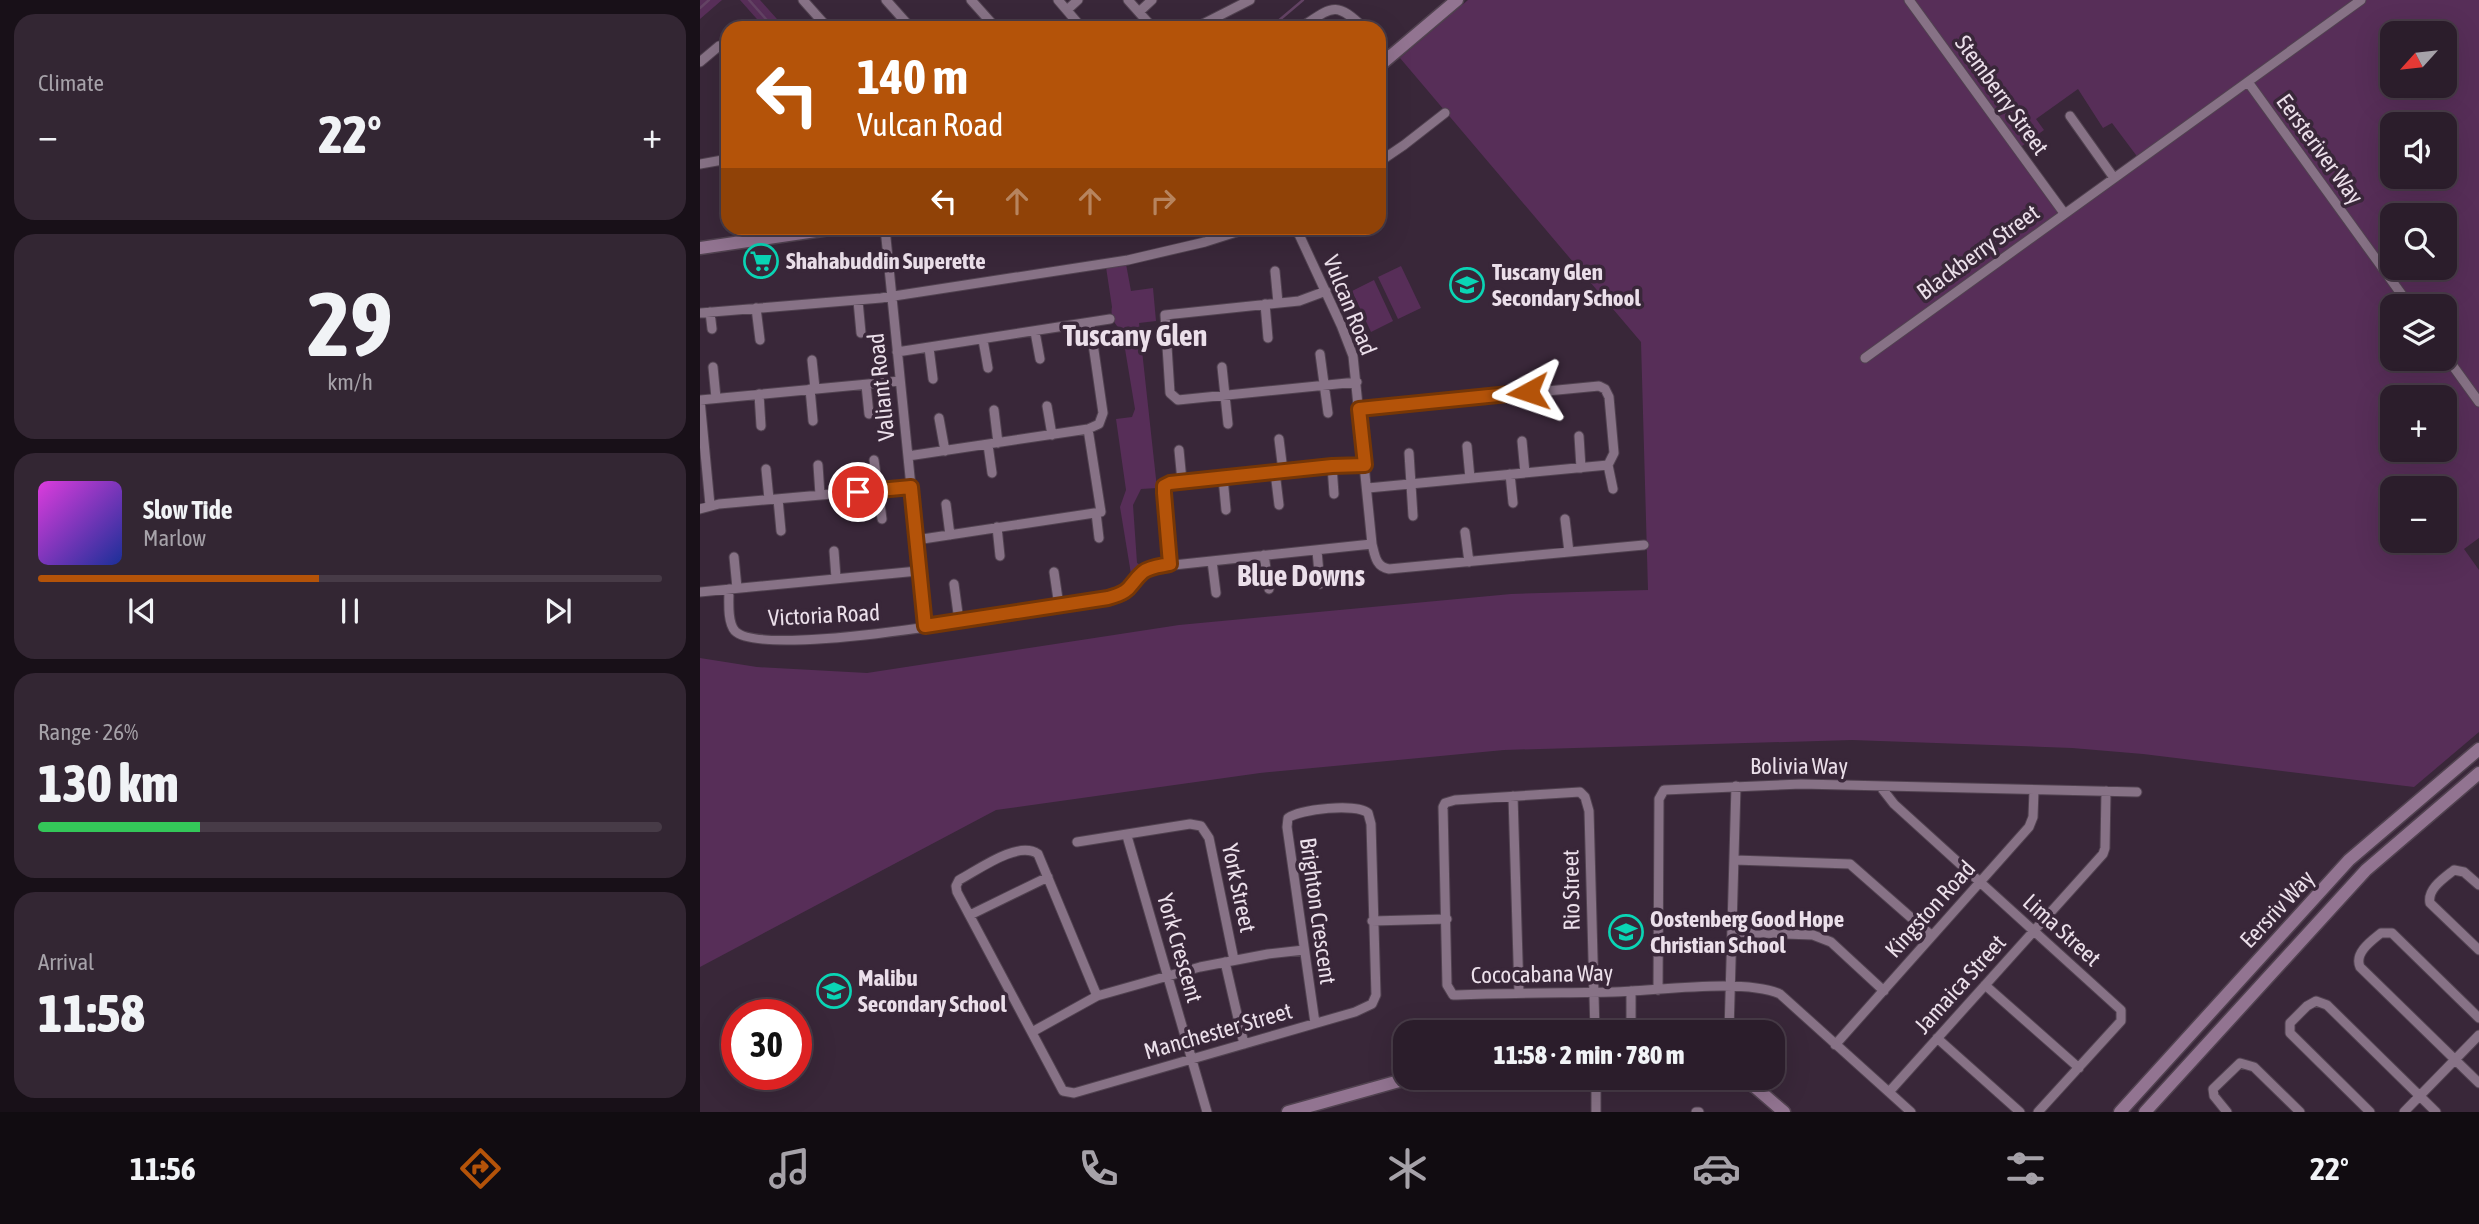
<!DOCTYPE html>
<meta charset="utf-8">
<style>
:root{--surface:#2b1d2b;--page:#332633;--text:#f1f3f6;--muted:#a6a2a9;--line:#473b47;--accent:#b45309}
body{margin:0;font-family:"Asap Condensed",sans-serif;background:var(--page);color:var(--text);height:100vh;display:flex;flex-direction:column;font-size:26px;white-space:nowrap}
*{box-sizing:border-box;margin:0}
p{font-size:23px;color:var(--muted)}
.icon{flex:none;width:38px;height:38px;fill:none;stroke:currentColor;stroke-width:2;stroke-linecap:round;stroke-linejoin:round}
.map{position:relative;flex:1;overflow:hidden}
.sheet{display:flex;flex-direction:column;gap:14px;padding:14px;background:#181018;width:700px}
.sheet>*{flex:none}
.hud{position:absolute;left:21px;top:21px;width:665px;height:214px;border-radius:21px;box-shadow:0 7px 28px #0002,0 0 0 2px var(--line);background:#b45309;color:#fff;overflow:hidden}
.needle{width:46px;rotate:243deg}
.controls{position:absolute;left:1680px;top:21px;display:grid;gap:14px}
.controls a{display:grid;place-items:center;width:77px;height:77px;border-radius:14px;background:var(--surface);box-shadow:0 7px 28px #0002,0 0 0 2px var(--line);font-size:35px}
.speed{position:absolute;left:21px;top:999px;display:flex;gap:14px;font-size:35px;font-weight:700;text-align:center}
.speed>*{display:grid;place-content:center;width:91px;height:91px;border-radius:50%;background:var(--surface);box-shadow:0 7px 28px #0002,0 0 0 2px var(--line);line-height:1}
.speed .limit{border:10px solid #d22;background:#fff;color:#111}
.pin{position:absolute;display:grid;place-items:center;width:60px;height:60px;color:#fff;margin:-30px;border:4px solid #fff;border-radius:50%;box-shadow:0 2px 7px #0007}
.me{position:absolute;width:77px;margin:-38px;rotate:265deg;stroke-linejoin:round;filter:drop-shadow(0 0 5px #0008)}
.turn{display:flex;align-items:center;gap:24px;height:147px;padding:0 21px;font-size:32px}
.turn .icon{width:91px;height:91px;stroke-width:2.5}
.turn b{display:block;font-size:49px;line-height:60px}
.lanes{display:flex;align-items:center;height:66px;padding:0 21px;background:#0003;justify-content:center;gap:35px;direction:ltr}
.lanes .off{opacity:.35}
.big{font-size:52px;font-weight:800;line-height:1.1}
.sheet .tile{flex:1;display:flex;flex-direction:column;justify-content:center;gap:10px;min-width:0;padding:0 24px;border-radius:21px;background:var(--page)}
.sheet .dial{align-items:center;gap:0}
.dial b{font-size:91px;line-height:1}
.song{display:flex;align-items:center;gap:21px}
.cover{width:84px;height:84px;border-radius:10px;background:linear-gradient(135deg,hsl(300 70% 55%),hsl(230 70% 35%))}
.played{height:7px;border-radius:4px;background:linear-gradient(90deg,var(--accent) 45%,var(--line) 45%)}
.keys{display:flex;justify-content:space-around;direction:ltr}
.heat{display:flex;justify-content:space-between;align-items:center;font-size:38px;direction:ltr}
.charge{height:10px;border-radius:5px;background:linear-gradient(90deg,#34c759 26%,var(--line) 0)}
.trip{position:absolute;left:693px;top:1020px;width:392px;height:70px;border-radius:21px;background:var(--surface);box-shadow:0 7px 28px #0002,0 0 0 2px var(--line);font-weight:800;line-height:70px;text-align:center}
.tab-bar{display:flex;height:112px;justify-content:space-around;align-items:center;background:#110c11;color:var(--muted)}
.tab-bar .icon{width:49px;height:49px}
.tab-bar .current{color:var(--accent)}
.tab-bar b{font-size:32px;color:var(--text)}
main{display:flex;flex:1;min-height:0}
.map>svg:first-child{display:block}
.green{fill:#572e58;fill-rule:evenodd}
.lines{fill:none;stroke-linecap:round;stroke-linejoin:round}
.stream{stroke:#634364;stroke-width:2.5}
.street-casing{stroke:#514250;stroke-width:11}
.secondary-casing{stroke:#514250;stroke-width:15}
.street{stroke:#877286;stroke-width:9}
.secondary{stroke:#927491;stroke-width:12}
.route-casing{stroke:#753606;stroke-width:18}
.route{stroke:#b45309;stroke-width:12}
.labels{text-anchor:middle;stroke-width:7;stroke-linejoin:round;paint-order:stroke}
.street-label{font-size:23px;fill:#ebdfea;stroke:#392739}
.poi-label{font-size:23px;font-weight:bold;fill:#ebdfea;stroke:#392739;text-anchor:start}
.district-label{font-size:30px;font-weight:bold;fill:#ebdfea;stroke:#392739}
</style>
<main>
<section class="sheet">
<div class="tile"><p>Climate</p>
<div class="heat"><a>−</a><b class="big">22°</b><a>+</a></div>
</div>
<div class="tile dial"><b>29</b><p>km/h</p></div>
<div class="tile">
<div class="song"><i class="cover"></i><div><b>Slow Tide</b><p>Marlow</p></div></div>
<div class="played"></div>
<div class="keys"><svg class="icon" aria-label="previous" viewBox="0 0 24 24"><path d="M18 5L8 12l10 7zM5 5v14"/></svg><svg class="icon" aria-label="pause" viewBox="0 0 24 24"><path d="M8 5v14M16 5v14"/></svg><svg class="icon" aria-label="next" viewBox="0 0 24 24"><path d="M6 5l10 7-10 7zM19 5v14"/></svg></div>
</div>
<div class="tile"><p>Range · 26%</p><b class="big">130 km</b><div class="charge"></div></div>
<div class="tile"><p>Arrival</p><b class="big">11:58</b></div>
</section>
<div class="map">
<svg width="1779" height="1112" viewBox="0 0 1779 1112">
<rect width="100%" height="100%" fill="#392739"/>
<path class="green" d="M0,0H22L0,19Z
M40,0H60L85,28H65Z
M768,0H1779V538L1764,549L1779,570V732L1714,787L1443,754L1372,748L1152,740L804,750L560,773L296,810L0,967V658L57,667L167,673L479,625L811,594L948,590L941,342L700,58ZM1692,33H1745V86H1692ZM1378,89L1403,128L1412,123L1439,159L1364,212L1318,149L1344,130L1336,119ZM1692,124H1745V177H1692ZM1692,215H1745V268H1692ZM1692,306H1745V359H1692ZM1692,397H1745V450H1692ZM1692,488H1745V541H1692Z
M426,264L431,291L453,288L456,321L439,323L457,488L441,489L433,505L437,563L444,567L432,580L420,507L426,490L416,419L432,417L435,409L422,331C415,325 410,317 412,307L406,267Z
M701,266L721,308L698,319L678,277Z
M674,280L693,321L671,332L652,291Z"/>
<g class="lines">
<path class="stream" d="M49,0L74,28
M0,8L9,0
M570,28L603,0"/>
<g class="street-casing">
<path id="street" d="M103,0L128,28
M186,0L211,28
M271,0L296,28
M358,0L382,28
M428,0L453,28
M1209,0L1364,213
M367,10L378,0
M439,12L452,0
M495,28L550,0
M600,28C632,7 635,0 664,28
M679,46L689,58
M0,62L19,46L28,44
M1548,82L1710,306
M1370,116L1414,178
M679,162L704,145L745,113
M0,164L28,159
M185,228L225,626
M596,228L641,325L653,356L672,544C675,556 676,567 689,569L944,545
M575,271L578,303
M626,291L599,301L465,315L470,393L478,400L657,382
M158,301L161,333
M565,304L568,338
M56,308L60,340
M10,312L12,329
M0,313L181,298L428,260L505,242L549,228
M335,332L340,359
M283,340L288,368
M229,348L233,379
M197,352L410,319
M620,354L628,413
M1745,355L1779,402
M1165,358L1661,0
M112,360L115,388
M13,367L16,398
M522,367L528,424
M166,385L169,414
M110,389L113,421
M59,394L61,426
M0,400L200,381
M0,400L10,505
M347,406L352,435
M659,409L899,386L905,389L909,397L914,453L908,465L913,489
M294,410L298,443
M239,418L245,451
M879,436L881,468
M579,439L583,471
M822,441L825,473
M288,445L292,473
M767,446L770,478
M479,450L482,481
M709,453L713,516
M208,456L388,429L399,424L403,413L390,323
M174,460L182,519
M118,465L120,495
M632,466L634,494
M66,469L69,499
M575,472L579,505
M810,474L813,503
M523,478L526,510
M668,488L908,465
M78,499L81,531
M246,504L250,535
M0,509L19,504L211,487
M396,513L399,538
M865,519L869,552
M297,527L300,556
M765,532L769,562
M216,540L401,512L388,429
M134,551L136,578
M617,551L620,584
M564,555L569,589
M34,557L37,588
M512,561L516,593
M470,564L463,493L464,486L470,483L632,466L665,465
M354,572L359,606
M254,584L259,621
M29,589C29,601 27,622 35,631C64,662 355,606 408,598C435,591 433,578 455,567L672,544
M0,592L218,571
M1180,786L1194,804L1421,1010V1021L1338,1112
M813,796L819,993
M427,836L507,1112
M377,842L490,824L501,826L509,838L534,960
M1034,860L1150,864L1232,936
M1779,885L1764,872L1754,870C1744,878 1727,889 1730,903L1779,950
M270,915L348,877
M672,921L747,919
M1032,932L1113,935L1131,942L1184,991
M525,962L544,1044
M1285,985L1379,1068
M958,990L959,799L964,790L1101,784L1437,792
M931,991V1032
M397,996L338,854C318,840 278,870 259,880L256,886L257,892L363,1091L374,1093L655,1012L672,1004L676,995L671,824L668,813C656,803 600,809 588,818L587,827L615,1023
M1779,1018L1692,933H1681C1671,941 1654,953 1660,967L1779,1083
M332,1032L397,996L500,967L568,954L604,950
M895,1032L889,811L885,797L880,792L755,800L745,803L743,807L747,985L753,995H757C809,993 861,993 914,992C956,991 1044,978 1080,994L1211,1112
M1029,1032L1036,786
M1237,1038L1320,1112
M1135,1045L1329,827L1333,817L1334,790
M1189,1092L1403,854L1405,848L1406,791
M896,1112V1078
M996,1112H999
M1527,1112L1514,1096L1513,1089L1540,1063L1554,1067L1600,1112
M1670,1112L1590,1033V1023L1607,1006L1616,1001L1627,1005L1736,1112
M1704,1112L1779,1035"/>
</g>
<g class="secondary-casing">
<path id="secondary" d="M679,66L757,0
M0,248L136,228
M1040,1078L1055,1087L1084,1112
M588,1112L710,1078
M1420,1112L1649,860L1779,749
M1445,1112L1666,870L1779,773"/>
</g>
<use href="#street" class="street"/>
<use href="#secondary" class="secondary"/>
</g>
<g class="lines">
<g class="route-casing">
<path id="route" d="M158,492L211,487L225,626L408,598C434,591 427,586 443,572C451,566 461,566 470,564L464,493V486L470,483L632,466L665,465L659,409L828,392"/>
</g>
<use href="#route" class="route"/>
</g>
<defs>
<g id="supermarket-ring" transform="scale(1.75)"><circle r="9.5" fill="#392739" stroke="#0ad5b5" stroke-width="1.5"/><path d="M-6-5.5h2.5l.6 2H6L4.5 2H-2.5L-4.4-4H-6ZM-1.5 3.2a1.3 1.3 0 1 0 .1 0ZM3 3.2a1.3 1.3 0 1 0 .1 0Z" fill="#0ad5b5"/></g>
<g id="school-ring" transform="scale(1.75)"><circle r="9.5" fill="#392739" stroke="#0ad5b5" stroke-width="1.5"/><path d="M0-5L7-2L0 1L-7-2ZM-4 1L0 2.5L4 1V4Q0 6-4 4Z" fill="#0ad5b5"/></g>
</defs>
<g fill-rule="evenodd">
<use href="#supermarket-ring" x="61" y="261"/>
<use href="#school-ring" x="767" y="285"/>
<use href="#school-ring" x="926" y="932"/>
<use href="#school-ring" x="134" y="991"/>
</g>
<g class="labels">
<g class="street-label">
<text transform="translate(1302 95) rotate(54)" y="8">Stemberry Street</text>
<text transform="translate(1620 149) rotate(54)" y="8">Eersteriver Way</text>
<text transform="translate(1278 252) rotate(-36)" y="8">Blackberry Street</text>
<text transform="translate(650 305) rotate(68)" y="8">Vulcan Road</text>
<text transform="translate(181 387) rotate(-96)" y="8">Valiant Road</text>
<text transform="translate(124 615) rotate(-3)" y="8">Victoria Road</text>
<text x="1099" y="774">Bolivia Way</text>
<text transform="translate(539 888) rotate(78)" y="8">York Street</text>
<text transform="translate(871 890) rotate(-91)" y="8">Rio Street</text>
<text transform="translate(1230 909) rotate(-48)" y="8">Kingston Road</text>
<text transform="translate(1577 909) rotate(-47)" y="8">Eersriv Way</text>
<text transform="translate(618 911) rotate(82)" y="8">Brighton Crescent</text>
<text transform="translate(1362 930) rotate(42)" y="8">Lima Street</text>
<text transform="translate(480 948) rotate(74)" y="8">York Crescent</text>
<text transform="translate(842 974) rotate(-1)" y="8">Cococabana Way</text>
<text transform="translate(1260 984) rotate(-48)" y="8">Jamaica Street</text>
<text transform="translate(518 1031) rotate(-16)" y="8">Manchester Street</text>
</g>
<g class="poi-label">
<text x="86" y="269">Shahabuddin Superette</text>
<text x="792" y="280">Tuscany Glen<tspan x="792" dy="26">Secondary School</tspan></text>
<text x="950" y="927">Oostenberg Good Hope<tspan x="950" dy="26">Christian School</tspan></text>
<text x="158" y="986">Malibu<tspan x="158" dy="26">Secondary School</tspan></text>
</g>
<g class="district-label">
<text x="435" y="346">Tuscany Glen</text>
<text x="601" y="586">Blue Downs</text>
</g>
</g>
</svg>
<div class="controls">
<a><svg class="needle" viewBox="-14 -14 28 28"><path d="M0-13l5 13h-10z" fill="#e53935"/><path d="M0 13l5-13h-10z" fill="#a6a2a9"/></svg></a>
<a><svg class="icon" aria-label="sound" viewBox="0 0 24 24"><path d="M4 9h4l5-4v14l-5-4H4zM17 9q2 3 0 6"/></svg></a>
<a><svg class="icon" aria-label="search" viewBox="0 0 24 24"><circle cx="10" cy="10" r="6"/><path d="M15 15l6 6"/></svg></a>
<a><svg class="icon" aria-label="layers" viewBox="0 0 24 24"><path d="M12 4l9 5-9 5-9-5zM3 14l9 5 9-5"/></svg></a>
<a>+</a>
<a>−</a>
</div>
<div class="speed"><div class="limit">30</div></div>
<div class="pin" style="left:158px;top:492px;background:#d93025"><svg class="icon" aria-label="arrive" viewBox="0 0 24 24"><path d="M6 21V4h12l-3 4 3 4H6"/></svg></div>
<svg class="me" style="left:828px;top:392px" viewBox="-20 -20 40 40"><path d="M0-17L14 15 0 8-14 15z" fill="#b45309" stroke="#fff" stroke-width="4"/></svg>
<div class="trip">11:58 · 2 min · 780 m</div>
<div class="hud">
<div class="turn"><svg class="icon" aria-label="left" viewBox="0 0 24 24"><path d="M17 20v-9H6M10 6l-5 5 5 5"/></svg><div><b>140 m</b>Vulcan Road</div></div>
<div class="lanes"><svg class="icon" aria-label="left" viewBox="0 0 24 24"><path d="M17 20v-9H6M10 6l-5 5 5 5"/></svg><svg class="icon off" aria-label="ahead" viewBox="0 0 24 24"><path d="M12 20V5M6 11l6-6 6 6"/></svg><svg class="icon off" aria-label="ahead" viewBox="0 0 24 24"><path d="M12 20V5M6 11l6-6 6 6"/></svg><svg class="icon off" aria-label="right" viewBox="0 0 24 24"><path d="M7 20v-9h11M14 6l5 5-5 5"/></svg></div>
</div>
</div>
</main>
<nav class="tab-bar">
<b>11:56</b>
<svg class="icon current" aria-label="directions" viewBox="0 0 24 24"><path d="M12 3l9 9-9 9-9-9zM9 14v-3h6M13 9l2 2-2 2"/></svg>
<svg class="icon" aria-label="music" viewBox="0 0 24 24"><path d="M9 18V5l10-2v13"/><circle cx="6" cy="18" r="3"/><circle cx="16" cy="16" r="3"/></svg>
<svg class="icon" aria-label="phone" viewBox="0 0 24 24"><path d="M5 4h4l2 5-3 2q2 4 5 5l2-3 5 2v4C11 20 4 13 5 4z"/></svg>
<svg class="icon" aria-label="climate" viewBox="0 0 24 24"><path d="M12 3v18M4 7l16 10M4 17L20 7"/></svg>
<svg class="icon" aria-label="car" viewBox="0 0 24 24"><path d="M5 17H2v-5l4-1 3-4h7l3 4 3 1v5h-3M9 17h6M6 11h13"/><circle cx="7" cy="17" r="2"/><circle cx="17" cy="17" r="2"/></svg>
<svg class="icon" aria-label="filters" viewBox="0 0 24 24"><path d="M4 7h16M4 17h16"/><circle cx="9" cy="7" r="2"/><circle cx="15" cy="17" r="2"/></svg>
<b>22°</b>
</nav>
